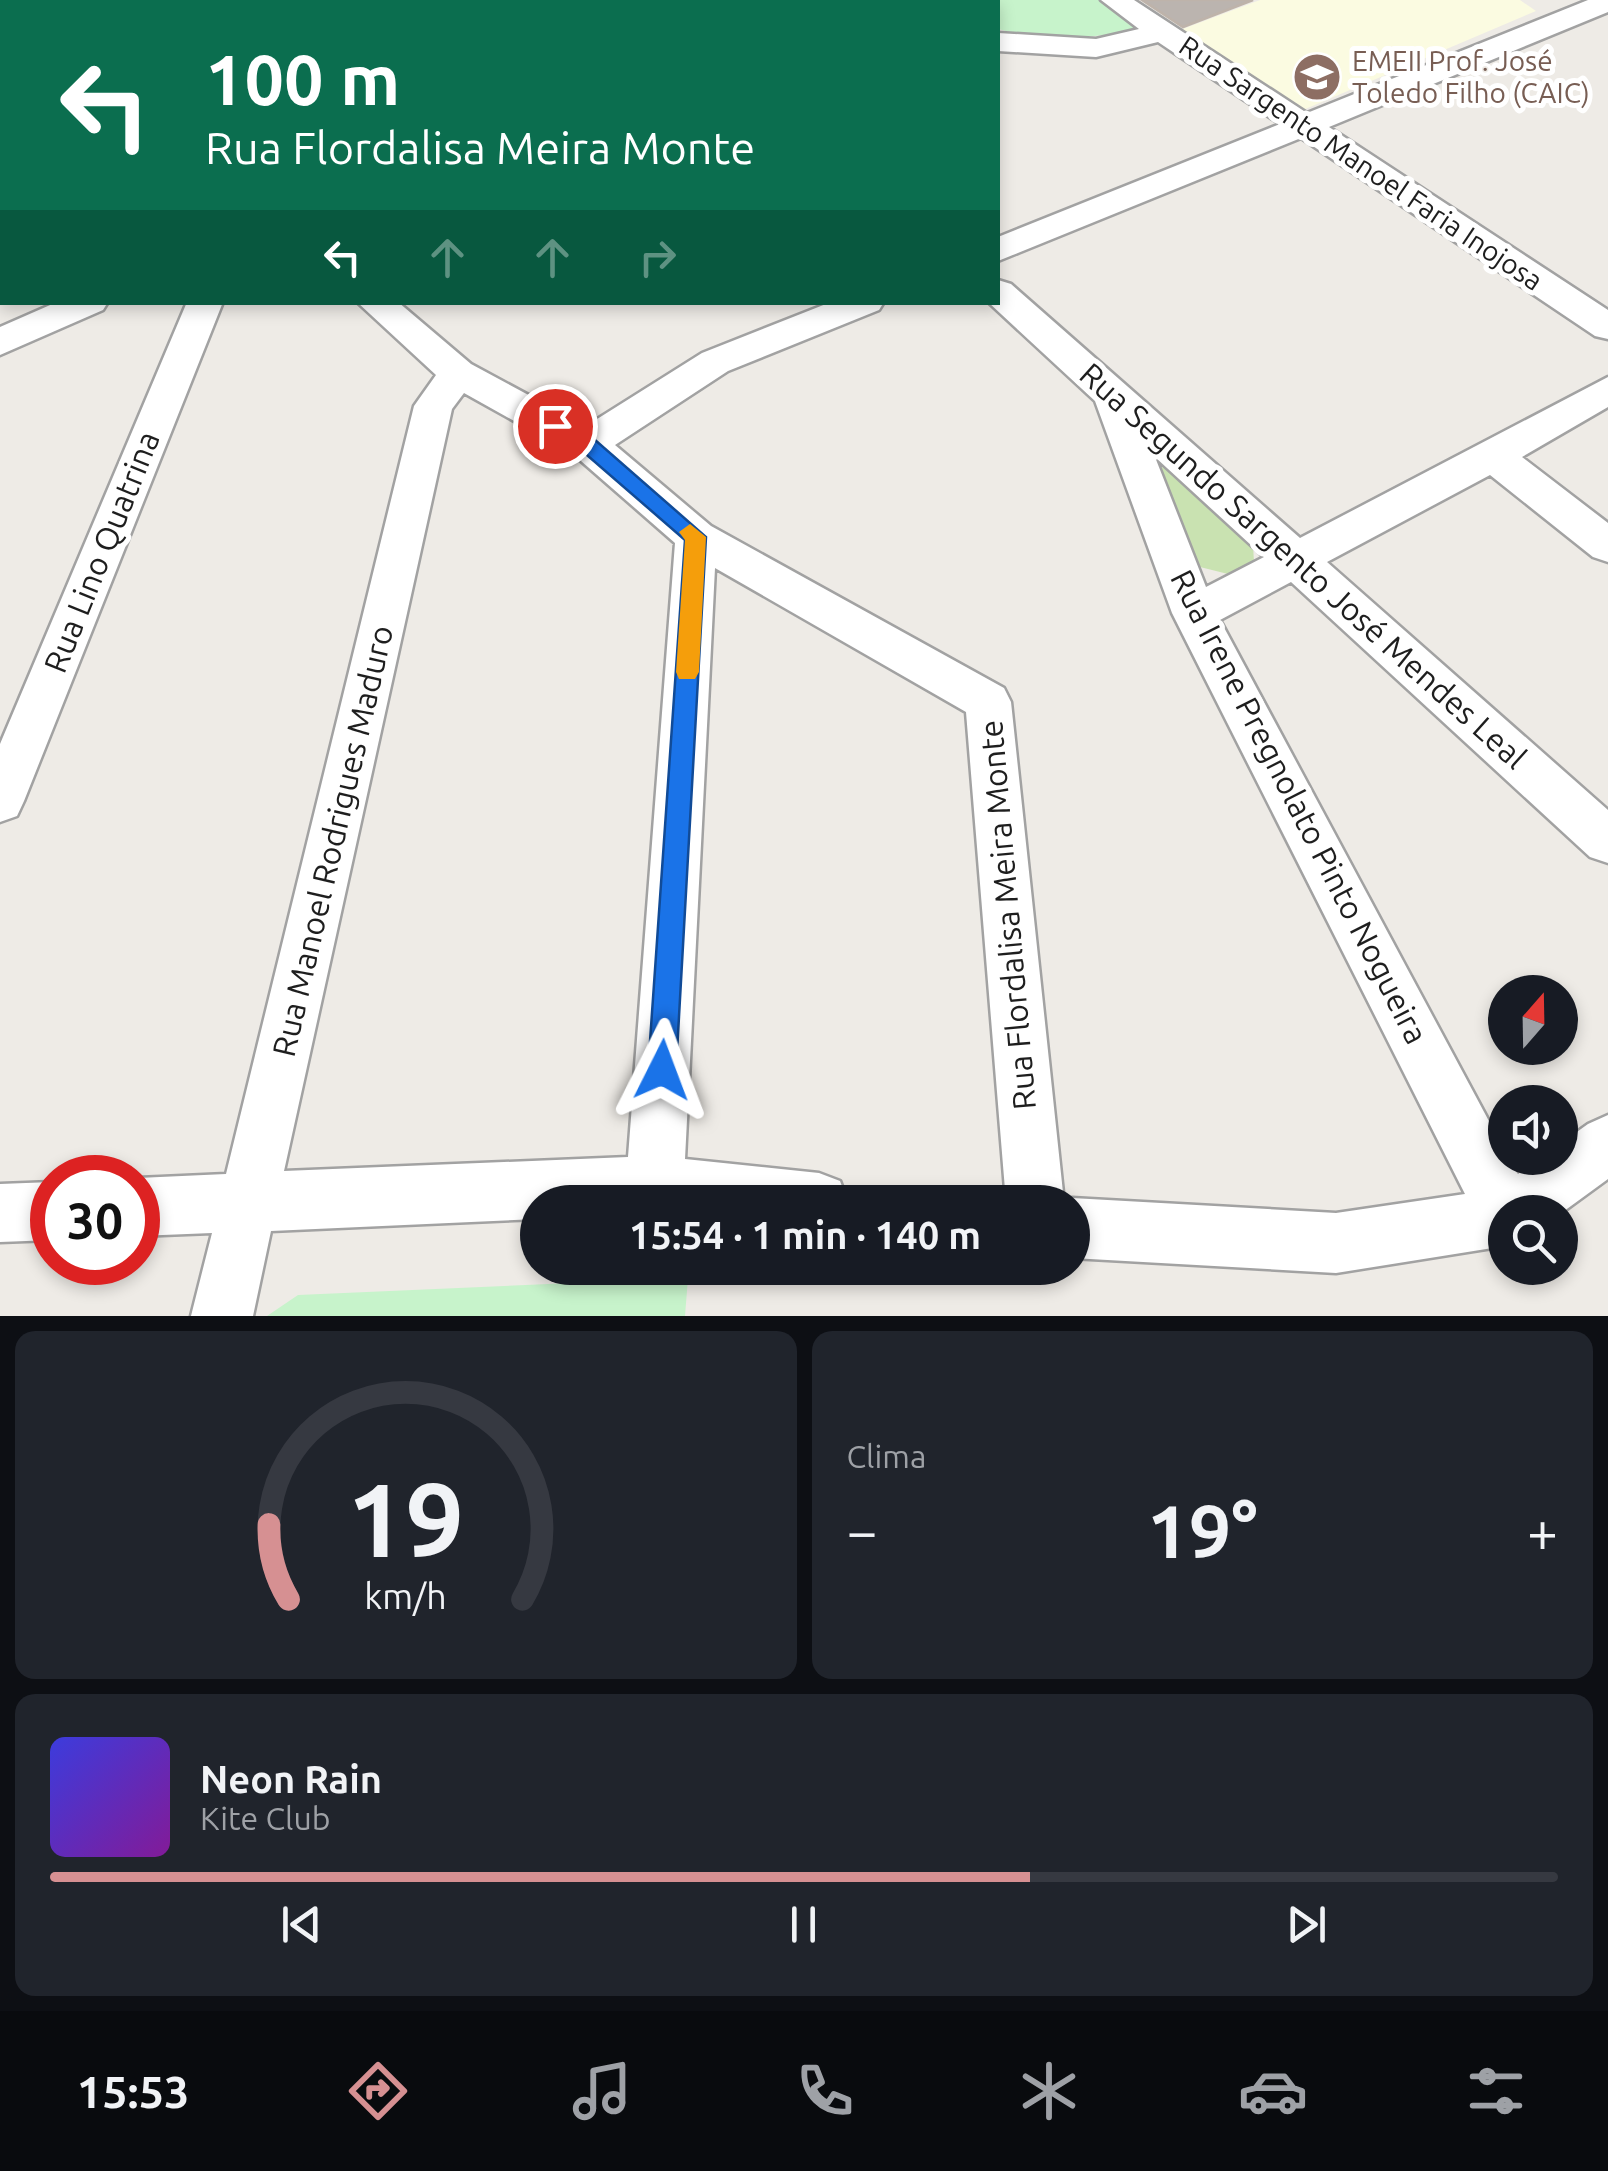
<!DOCTYPE html>
<html lang="pt">
<meta charset="utf-8">
<style>
:root{--surface:#171b24;--page:#20242c;--text:#f1f3f6;--muted:#9ea1a6;--line:#363941;--accent:#d69092}
body{margin:0;font-family:Ubuntu,sans-serif;background:var(--page);color:var(--text);height:100vh;display:flex;flex-direction:column;font-size:38px;white-space:nowrap}
*{box-sizing:border-box;margin:0}
p{font-size:32px;color:var(--muted)}
.icon{flex:none;width:55px;height:55px;fill:none;stroke:currentColor;stroke-width:2;stroke-linecap:round;stroke-linejoin:round}
.map{position:relative;height:1316px;overflow:hidden}
.panel{display:flex;flex-direction:column;gap:15px;padding:15px;background:#0d0f14;flex:1}
.panel>*{flex:none}
.hud{position:absolute;left:0px;top:0px;width:1000px;height:305px;box-shadow:0 5px 15px #0003;background:#0b6e4f;color:#fff;overflow:hidden}
.needle{width:65px;rotate:20deg}
.fabs{position:absolute;left:1488px;top:975px;display:grid;gap:20px}
.fabs a{display:grid;place-items:center;width:90px;height:90px;border-radius:50%;background:var(--surface);box-shadow:0 5px 15px #0003;font-size:50px}
.speed{position:absolute;left:30px;top:1155px;display:flex;gap:20px;font-size:50px;font-weight:700;text-align:center}
.speed>*{display:grid;place-content:center;width:130px;height:130px;border-radius:50%;background:var(--surface);box-shadow:0 5px 15px #0003;line-height:1}
.speed .limit{border:15px solid #d22;background:#fff;color:#111}
.pin{position:absolute;display:grid;place-items:center;width:85px;height:85px;color:#fff;margin:-42px;border:5px solid #fff;border-radius:50%;box-shadow:0 2px 10px #0007}
.me{position:absolute;width:110px;margin:-55px;rotate:3deg;stroke-linejoin:round;filter:drop-shadow(0 0 8px #0008)}
.turn{display:flex;align-items:center;gap:35px;height:210px;padding:0 40px;font-size:45px}
.turn .icon{width:130px;height:130px;stroke-width:2.5}
.turn b{display:block;font-size:70px;line-height:85px}
.lanes{display:flex;align-items:center;height:95px;padding:0 40px;background:#0003;justify-content:center;gap:50px;direction:ltr}
.lanes .off{opacity:.35}
.big{font-size:75px;font-weight:700;line-height:1.1}
.panel .tile{flex:1;display:flex;flex-direction:column;justify-content:center;gap:15px;min-width:0;padding:0 35px;border-radius:20px;background:var(--page)}
.panel .dial{align-items:center;gap:0}
.dial svg{height:260px;overflow:visible;fill:none;stroke:var(--line);stroke-width:7;stroke-linecap:round;text-anchor:middle}
.dial text{fill:var(--text);stroke:none}
.song{display:flex;align-items:center;gap:30px}
.cover{width:120px;height:120px;border-radius:15px;background:linear-gradient(135deg,hsl(240 70% 55%),hsl(290 70% 35%))}
.played{height:10px;border-radius:5px;background:linear-gradient(90deg,var(--accent) 65%,var(--line) 65%)}
.keys{display:flex;justify-content:space-around;direction:ltr}
.heat{display:flex;justify-content:space-between;align-items:center;font-size:55px;direction:ltr}
.panel .tiles{flex:1;display:grid;gap:15px;grid-template-columns:1fr 1fr}
.tile:last-child{grid-column:span 2}
.trip{position:absolute;left:520px;top:1185px;width:570px;height:100px;border-radius:50px;background:var(--surface);box-shadow:0 5px 15px #0003;font-weight:700;line-height:100px;text-align:center}
.tab-bar{display:flex;height:160px;justify-content:space-around;align-items:center;background:#090b0e;color:var(--muted)}
.tab-bar .icon{width:70px;height:70px}
.tab-bar .active{color:var(--accent)}
.tab-bar b{font-size:45px;color:var(--text)}
.map>svg:first-child{display:block}
.education{fill:#fbfbe1}
.grass{fill:#c9e2b1}
.park{fill:#c7f3cb}
.building{fill:#bbb4af;stroke:#beb3aa;stroke-width:2.5}
.lines{fill:none;stroke-linecap:round;stroke-linejoin:round}
.minor-casing{stroke:#a2a2a2;stroke-width:5}
.minor{fill:#fff;fill-rule:evenodd}
.route{fill:#1a73e8;stroke:#114b97;stroke-width:2.5}
.slow{fill:#f59e0b}
.labels{text-anchor:middle;stroke-width:10;stroke-linejoin:round;paint-order:stroke}
.far-education-label{font-size:28px;fill:#785e54;stroke:#fff;text-anchor:start}
.far-street-label{font-size:28px;fill:#1e1e1e;stroke:#fff}
.street-label{font-size:32px;fill:#1e1e1e;stroke:#fff}
</style>
<div class="map">
<svg width="1608" height="1316" viewBox="0 0 1608 1316">
<rect width="100%" height="100%" fill="#eeebe6"/>
<path class="education" d="M1260,0H1520L1536,11L1303,110L1180,30Z"/>
<path class="grass" d="M1169,464L1253,544L1254,563L1228,574L1196,566L1156,470Z"/>
<path class="park" d="M923,0H1101L1144,29C1095,38 1047,42 998,29V2Z
M688,1278L685,1316H267L298,1295Z"/>
<path class="building" d="M712,0H851L848,2Z
M1142,0H1253L1183,27Z"/>
<g class="lines">
<g class="minor-casing">
<path id="minor" d="M26,0H56L57,2H27Z
M662,0H692L693,2H663Z
M1101,0H1134L1307,113L1588,0H1608V12L1329,127L1608,310V339L1595,336L1301,138L998,261V237L1280,124L1158,42L1096,57L998,51V33L1096,39L1139,29Z
M2,47V65L0,66V48Z
M2,174V194L0,195V175Z
M998,280L1011,284L1300,538L1608,377V407L1522,457L1608,523V562L1593,557L1490,475L1327,562L1608,810V863L1590,857L1291,582L1220,620L1505,1151V1158L1518,1174L1540,1158H1560V1144L1588,1124L1608,1115V1179L1560,1214L1505,1212V1246L1336,1273L1072,1258V1202H1006L966,712L715,568L685,1159L819,1173L840,1181L848,1202H538V1219L271,1231L253,1316H191L212,1233L138,1236V1178L226,1174L414,406L436,375L357,302H398L471,364L586,426L702,353L831,302H884L879,310L728,371L615,445L711,526L1004,688L1011,702L1064,1202L1072,1198L1336,1213L1465,1194L1172,613L1095,401L988,302H998ZM464,393L573,454L675,543L628,1157L284,1171L452,409ZM1155,457L1264,557L1206,587Z
M57,302H108L103,310L0,355V327Z
M187,302H223L24,801L17,816L0,822V744Z
M52,1182V1240L0,1242V1184Z"/>
</g>
<use href="#minor" class="minor"/>
</g>
<path class="route" d="M555,419L594,439L706,537L676,1070L672,1080L662,1084L652,1080L648,1070L685,540L580,449L548,432L545,426Z"/>
<path class="slow" d="M690,524L706,537L699,672L695,679H679L676,672L685,540L679,532Z"/>
<defs>
<g id="school-disc" transform="scale(2.5)"><circle r="9.5" fill="#8d6e63" stroke="#fff"/><path d="M0-5L7-2L0 1L-7-2ZM-4 1L0 2.5L4 1V4Q0 6-4 4Z" fill="#fff"/></g>
</defs>
<g fill-rule="evenodd">
<use href="#school-disc" x="1317" y="77"/>
</g>
<g class="labels">
<g class="far-education-label">
<text x="1352" y="71">EMEII Prof. José<tspan x="1352" dy="32">Toledo Filho (CAIC)</tspan></text>
</g>
<g class="far-street-label">
<text transform="translate(1361 163) rotate(34)" y="10">Rua Sargento Manoel Faria Inojosa</text>
</g>
<g class="street-label">
<text transform="translate(102 552) rotate(-68)" y="11">Rua Lino Quatrina</text>
<text transform="translate(1303 566) rotate(42)" y="11">Rua Segundo Sargento José Mendes Leal</text>
<text transform="translate(1299 807) rotate(63)" y="11">Rua Irene Pregnolato Pinto Nogueira</text>
<text transform="translate(333 841) rotate(-77)" y="11">Rua Manoel Rodrigues Maduro</text>
<text transform="translate(1008 915) rotate(-95)" y="11">Rua Flordalisa Meira Monte</text>
</g>
</g>
</svg>
<div class="fabs">
<a><svg class="needle" viewBox="-14 -14 28 28"><path d="M0-13l5 13h-10z" fill="#e53935"/><path d="M0 13l5-13h-10z" fill="#9ea1a6"/></svg></a>
<a><svg class="icon" aria-label="sound" viewBox="0 0 24 24"><path d="M4 9h4l5-4v14l-5-4H4zM17 9q2 3 0 6"/></svg></a>
<a><svg class="icon" aria-label="search" viewBox="0 0 24 24"><circle cx="10" cy="10" r="6"/><path d="M15 15l6 6"/></svg></a>
</div>
<div class="speed"><div class="limit">30</div></div>
<div class="pin" style="left:555px;top:426px;background:#d93025"><svg class="icon" aria-label="arrive" viewBox="0 0 24 24"><path d="M6 21V4h12l-3 4 3 4H6"/></svg></div>
<svg class="me" style="left:662px;top:1070px" viewBox="-20 -20 40 40"><path d="M0-17L14 15 0 8-14 15z" fill="#1a73e8" stroke="#fff" stroke-width="4"/></svg>
<div class="trip">15:54 · 1 min · 140 m</div>
<div class="hud">
<div class="turn"><svg class="icon" aria-label="left" viewBox="0 0 24 24"><path d="M17 20v-9H6M10 6l-5 5 5 5"/></svg><div><b>100 m</b>Rua Flordalisa Meira Monte</div></div>
<div class="lanes"><svg class="icon" aria-label="left" viewBox="0 0 24 24"><path d="M17 20v-9H6M10 6l-5 5 5 5"/></svg><svg class="icon off" aria-label="ahead" viewBox="0 0 24 24"><path d="M12 20V5M6 11l6-6 6 6"/></svg><svg class="icon off" aria-label="ahead" viewBox="0 0 24 24"><path d="M12 20V5M6 11l6-6 6 6"/></svg><svg class="icon off" aria-label="right" viewBox="0 0 24 24"><path d="M7 20v-9h11M14 6l5 5-5 5"/></svg></div>
</div>
</div>
<section class="panel">
<div class="tiles">
<div class="tile dial"><svg viewBox="0 0 100 80">
<path d="M14 69A42 42 0 1 1 86 69"/>
<path d="M14 69A42 42 0 0 1 8 46" stroke="#d69092"/>
<text x="50" y="56" font-size="32" font-weight="700">19</text>
<text x="50" y="72" font-size="11">km/h</text>
</svg></div>
<div class="tile"><p>Clima</p>
<div class="heat"><a>−</a><b class="big">19°</b><a>+</a></div>
</div>
<div class="tile">
<div class="song"><i class="cover"></i><div><b>Neon Rain</b><p>Kite Club</p></div></div>
<div class="played"></div>
<div class="keys"><svg class="icon" aria-label="previous" viewBox="0 0 24 24"><path d="M18 5L8 12l10 7zM5 5v14"/></svg><svg class="icon" aria-label="pause" viewBox="0 0 24 24"><path d="M8 5v14M16 5v14"/></svg><svg class="icon" aria-label="next" viewBox="0 0 24 24"><path d="M6 5l10 7-10 7zM19 5v14"/></svg></div>
</div>
</div>
</section>
<nav class="tab-bar">
<b>15:53</b>
<svg class="icon active" aria-label="directions" viewBox="0 0 24 24"><path d="M12 3l9 9-9 9-9-9zM9 14v-3h6M13 9l2 2-2 2"/></svg>
<svg class="icon" aria-label="music" viewBox="0 0 24 24"><path d="M9 18V5l10-2v13"/><circle cx="6" cy="18" r="3"/><circle cx="16" cy="16" r="3"/></svg>
<svg class="icon" aria-label="phone" viewBox="0 0 24 24"><path d="M5 4h4l2 5-3 2q2 4 5 5l2-3 5 2v4C11 20 4 13 5 4z"/></svg>
<svg class="icon" aria-label="climate" viewBox="0 0 24 24"><path d="M12 3v18M4 7l16 10M4 17L20 7"/></svg>
<svg class="icon" aria-label="car" viewBox="0 0 24 24"><path d="M5 17H2v-5l4-1 3-4h7l3 4 3 1v5h-3M9 17h6M6 11h13"/><circle cx="7" cy="17" r="2"/><circle cx="17" cy="17" r="2"/></svg>
<svg class="icon" aria-label="filters" viewBox="0 0 24 24"><path d="M4 7h16M4 17h16"/><circle cx="9" cy="7" r="2"/><circle cx="15" cy="17" r="2"/></svg>
</nav>
